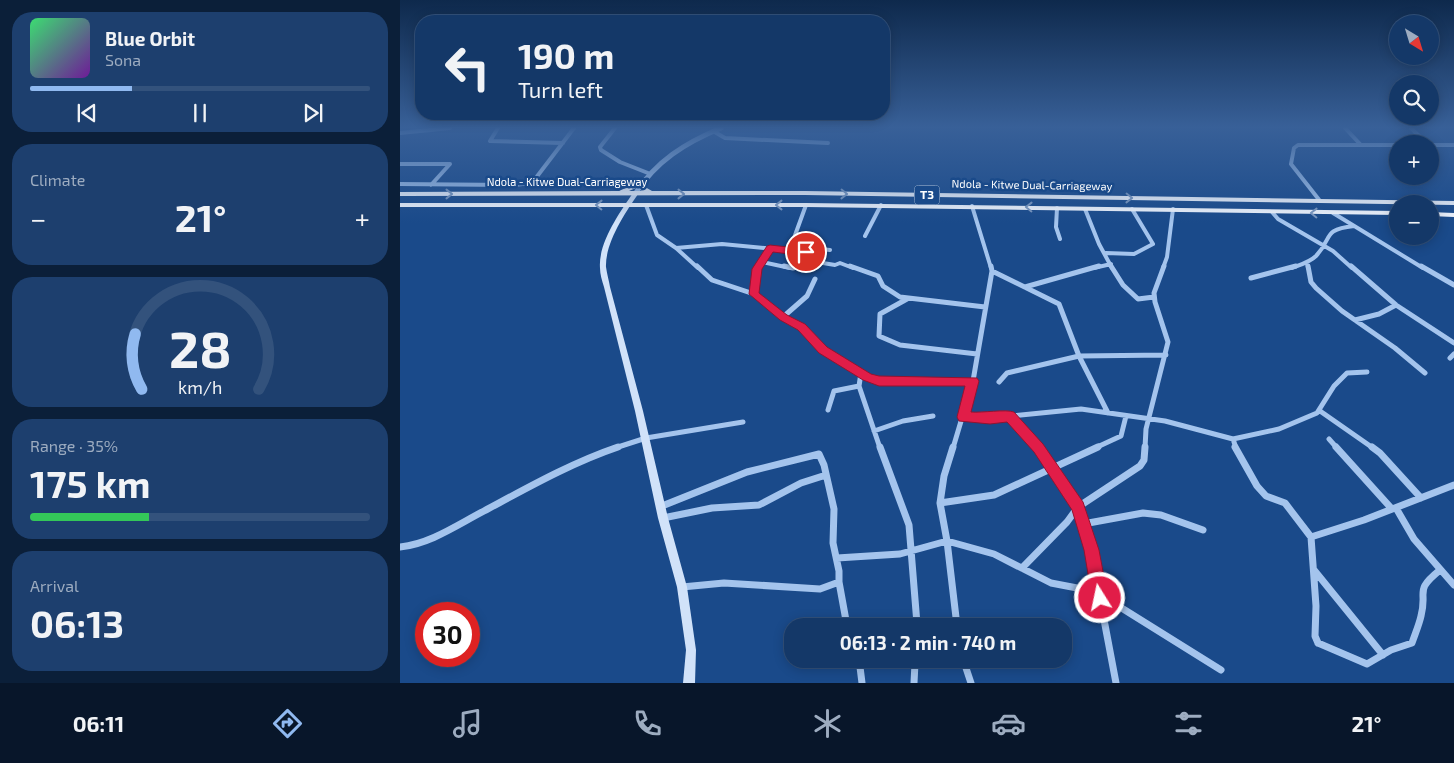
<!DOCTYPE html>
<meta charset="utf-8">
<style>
:root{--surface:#143868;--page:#1d3f6e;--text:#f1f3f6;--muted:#9dacc0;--line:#33527c;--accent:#90b9f0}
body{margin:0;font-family:"Exo 2",sans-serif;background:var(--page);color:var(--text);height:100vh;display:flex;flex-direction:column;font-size:19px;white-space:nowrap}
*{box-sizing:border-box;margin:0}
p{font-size:16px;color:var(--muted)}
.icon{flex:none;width:28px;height:28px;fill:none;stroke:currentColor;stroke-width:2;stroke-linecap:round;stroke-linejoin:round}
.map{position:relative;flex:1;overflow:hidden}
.drawer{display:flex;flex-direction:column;gap:12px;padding:12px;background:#0b1f39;width:400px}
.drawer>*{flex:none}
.banner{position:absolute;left:15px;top:15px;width:475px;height:105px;border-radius:20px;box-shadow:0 2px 12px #0003,0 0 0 1px var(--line);background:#143868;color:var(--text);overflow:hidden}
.needle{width:32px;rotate:142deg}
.tools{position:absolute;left:989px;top:15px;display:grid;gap:10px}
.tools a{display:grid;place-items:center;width:50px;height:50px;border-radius:50%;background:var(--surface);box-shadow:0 2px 12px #0003,0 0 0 1px var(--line);font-size:25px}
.speed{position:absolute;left:15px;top:602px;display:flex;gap:10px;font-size:25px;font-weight:700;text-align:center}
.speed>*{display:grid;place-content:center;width:65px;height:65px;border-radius:50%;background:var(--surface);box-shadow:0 2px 12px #0003,0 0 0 1px var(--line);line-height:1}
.speed .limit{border:8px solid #d22;background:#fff;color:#111}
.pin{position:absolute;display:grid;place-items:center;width:42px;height:42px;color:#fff;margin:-21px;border:2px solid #fff;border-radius:50%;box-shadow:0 1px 5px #0007}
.me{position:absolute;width:55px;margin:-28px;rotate:350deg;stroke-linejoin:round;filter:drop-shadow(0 0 4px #0008)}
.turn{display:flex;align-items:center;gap:18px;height:105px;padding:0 20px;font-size:22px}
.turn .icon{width:65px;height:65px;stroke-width:2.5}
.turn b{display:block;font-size:35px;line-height:42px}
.big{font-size:38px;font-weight:700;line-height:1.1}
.drawer .widget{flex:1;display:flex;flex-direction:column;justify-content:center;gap:8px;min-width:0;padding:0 18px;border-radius:20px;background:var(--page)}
.drawer .dial{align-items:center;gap:0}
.dial svg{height:130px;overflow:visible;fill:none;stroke:var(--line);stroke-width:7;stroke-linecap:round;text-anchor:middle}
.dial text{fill:var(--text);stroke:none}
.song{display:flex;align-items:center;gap:15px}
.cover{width:60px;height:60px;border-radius:8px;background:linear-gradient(135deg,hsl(140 70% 55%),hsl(280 70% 35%))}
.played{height:5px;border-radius:2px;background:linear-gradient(90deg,var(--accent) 30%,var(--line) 30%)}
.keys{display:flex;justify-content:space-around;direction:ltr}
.heat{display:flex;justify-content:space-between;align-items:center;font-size:28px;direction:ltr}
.charge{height:8px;border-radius:4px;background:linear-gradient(90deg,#34c759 35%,var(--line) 0)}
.trip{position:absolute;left:384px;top:618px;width:288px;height:50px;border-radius:20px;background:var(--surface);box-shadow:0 2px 12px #0003,0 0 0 1px var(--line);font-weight:700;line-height:50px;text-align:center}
.menu{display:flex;height:80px;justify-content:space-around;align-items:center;background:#08162a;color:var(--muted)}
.menu .icon{width:35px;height:35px}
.menu .selected{color:var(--accent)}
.menu b{font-size:22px;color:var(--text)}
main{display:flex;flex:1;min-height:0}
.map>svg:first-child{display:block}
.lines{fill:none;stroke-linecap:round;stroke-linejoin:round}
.minor-far2{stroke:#a4c4ed;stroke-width:4}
.minor-far1{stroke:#a4c4ed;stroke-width:5}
.minor{stroke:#a4c4ed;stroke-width:7}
.tertiary{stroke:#a4c4ed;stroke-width:5}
.secondary{fill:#d1e2f9;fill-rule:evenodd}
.trunk{fill:#f4f8ff;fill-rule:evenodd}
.oneway{stroke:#7c98bf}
.route{fill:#e11d48;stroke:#92132f}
.labels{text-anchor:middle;stroke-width:5;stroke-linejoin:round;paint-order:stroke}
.far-street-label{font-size:11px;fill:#fff;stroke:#1a4a8a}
.shield{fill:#1a4a8a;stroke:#bac9dc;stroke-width:1}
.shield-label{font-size:12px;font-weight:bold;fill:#fff}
</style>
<main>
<section class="drawer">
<div class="widget">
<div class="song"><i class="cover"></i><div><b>Blue Orbit</b><p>Sona</p></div></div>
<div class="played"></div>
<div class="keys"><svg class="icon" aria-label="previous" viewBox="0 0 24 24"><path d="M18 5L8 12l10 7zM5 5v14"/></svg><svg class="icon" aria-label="pause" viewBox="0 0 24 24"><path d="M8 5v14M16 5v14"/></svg><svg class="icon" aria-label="next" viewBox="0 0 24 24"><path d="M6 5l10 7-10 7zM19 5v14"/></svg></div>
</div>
<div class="widget"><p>Climate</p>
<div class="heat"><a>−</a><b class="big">21°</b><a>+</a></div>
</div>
<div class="widget dial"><svg viewBox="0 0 100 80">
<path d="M14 69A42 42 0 1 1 86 69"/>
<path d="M14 69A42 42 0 0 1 10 35" stroke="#90b9f0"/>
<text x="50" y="56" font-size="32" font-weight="700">28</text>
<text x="50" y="72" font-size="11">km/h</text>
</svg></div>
<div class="widget"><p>Range · 35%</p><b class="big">175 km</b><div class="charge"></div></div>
<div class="widget"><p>Arrival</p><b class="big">06:13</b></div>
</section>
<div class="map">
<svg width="1054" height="683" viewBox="0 0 1054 683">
<rect width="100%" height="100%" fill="#1a4a8a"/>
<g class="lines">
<path class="minor-far2" d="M98,128L90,141L163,143
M215,128L200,147L201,150L220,162L248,173
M945,128L960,144
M1011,128L1027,144
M313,131L325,138L428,143
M0,133L50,128
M1030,145H1054
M0,164H50L31,185
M0,184L113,185L132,183L174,128
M920,201L891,164L894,148L898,145H998
M246,205L257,235L276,248L298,268
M572,206L591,268
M657,208L656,227L660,239
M685,209L699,244L712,268
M872,212L878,219L933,251L952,268
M933,213L1023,268
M465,236L481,205
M276,248L322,244L406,252L411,248L430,250
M390,249L406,205
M706,253L734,254L753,244L732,209
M362,262L390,268
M907,262L908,268
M358,268L370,248
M395,268L417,262L435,265L440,263L453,268
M694,268L711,264
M763,268L767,257L773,209
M892,268C900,265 910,262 916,256C934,237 921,230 954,226"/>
<path class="minor-far1" d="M297,266L312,280L354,294L383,317L401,327L423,350L467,377L479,381H573
M384,266L393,268L400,266
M450,266L478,276L483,286L500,297L585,307
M711,266L723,285L738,299L754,297
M908,266L911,282L916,288L942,311L995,348L1025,373
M951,266L996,305L1054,343
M1021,266L1054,285
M592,271L659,304L679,356L708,413
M851,278L896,266
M625,287L699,266
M354,294L359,266
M507,299L480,314L479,336L500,345L577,354
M383,317L407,296L415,279
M955,320L979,314L996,305
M1050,358L1054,354
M461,373L459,386L480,448
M599,382L607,373L679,356L766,355
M428,410L434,391L459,386
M920,411L973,448
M610,416L639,448
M563,417L590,418L681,409L765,421L833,439L879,429L917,413L934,386L947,373L967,372
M474,431L503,421L533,416
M833,439L836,448
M929,439L937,448
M215,448L246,438L343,422
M553,448L573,381L592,271L591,266
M695,448L721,436L726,416
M745,448L746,429L768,342L755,302L754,293L764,266"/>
<path class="minor" d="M480,447L509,525L517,624
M553,447L544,476L540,503L547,541L557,626
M638,447L678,507L691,551L716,683
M835,447L857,486L866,496L885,503L911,537L916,606L915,636L918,643
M936,447L992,509
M972,447L980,453L1021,498
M540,503L594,495L698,447
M262,506L347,472L419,454L424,465L434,509L433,543L439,571V582L420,589L324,583L282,587
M996,508L1014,539L1054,585
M263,518L312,508L359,505L401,483L426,475
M683,524L743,513L761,515L803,530
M911,537L964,520L1054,485
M0,547C30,544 57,525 84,511C127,488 171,463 218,447
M437,558L500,554L547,541L594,554L651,583L698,592
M622,568L667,522L678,507L740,466L744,460L745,447
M914,570L983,655
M439,582L447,626
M700,598L720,607L821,670
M918,643L967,664L991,650L1012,643C1015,634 1019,625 1021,616C1028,590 1013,592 1040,570
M459,659L462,683
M563,659L571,683
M514,683L515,663L518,659"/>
<path class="tertiary" d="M235,194C256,161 285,143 321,128"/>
<path class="secondary" d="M235,192L238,194C225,213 205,243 206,267C207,274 209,281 210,287L243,411L268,518L287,587L296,650L295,683H283L286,650L277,587L258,518L235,411L204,287C202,281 200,274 200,268C198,243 220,212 233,193Z"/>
<path class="trunk" d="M241,181L244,183L245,187L252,191H405L1054,201V205L405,195L0,196V192L219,191ZM238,187L242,191H229Z
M0,203H406L998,211V215L406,207H0Z
M1030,212L1054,213V217L1030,216Z"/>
</g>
<defs><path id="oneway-chevron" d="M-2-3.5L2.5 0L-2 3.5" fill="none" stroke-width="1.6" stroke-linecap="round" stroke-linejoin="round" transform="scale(1.25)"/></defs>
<g class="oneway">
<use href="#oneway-chevron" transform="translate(49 194)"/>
<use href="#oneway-chevron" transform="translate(281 194)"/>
<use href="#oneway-chevron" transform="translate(444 194) rotate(1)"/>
<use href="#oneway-chevron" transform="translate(729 198) rotate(1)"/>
<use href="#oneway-chevron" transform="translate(199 205) rotate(-179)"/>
<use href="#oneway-chevron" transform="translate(379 205) rotate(180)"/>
<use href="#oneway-chevron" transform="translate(629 207) rotate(-179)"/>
<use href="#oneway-chevron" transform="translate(914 213) rotate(-179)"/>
</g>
<linearGradient id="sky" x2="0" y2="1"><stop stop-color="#0e294c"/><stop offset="0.57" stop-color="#386098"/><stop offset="1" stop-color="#386098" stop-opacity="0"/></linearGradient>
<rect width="1054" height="223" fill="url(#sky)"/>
<path class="route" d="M370,245L406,249L411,252L406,256L373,252L362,269L359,293L387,315L405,324L427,347L471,374L479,376L577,378L579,381L571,412C582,413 606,409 614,412L643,444L683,502L699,550L708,598L705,604L700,606L694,604L692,598L684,550L672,510L634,452L607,422L590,424L559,421L557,417L565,386H479L463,380L419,353L398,330L380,320L349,294L352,269L367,246Z"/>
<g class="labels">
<g class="far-street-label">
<text x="167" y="186">Ndola - Kitwe Dual-Carriageway</text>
<text transform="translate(632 185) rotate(1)" y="4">Ndola - Kitwe Dual-Carriageway</text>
</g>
<rect class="shield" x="514.5" y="185.5" width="25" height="19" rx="4"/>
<g class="shield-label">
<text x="527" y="199">T3</text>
</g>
</g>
</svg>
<div class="tools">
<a><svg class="needle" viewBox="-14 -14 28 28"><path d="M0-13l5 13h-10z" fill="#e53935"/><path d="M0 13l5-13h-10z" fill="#9dacc0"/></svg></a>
<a><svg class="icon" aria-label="search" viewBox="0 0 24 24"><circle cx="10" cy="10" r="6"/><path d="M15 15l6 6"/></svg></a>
<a>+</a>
<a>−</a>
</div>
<div class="speed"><div class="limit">30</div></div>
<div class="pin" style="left:406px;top:252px;background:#d93025"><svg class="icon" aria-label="arrive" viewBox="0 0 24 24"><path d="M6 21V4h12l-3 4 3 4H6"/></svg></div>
<svg class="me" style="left:700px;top:598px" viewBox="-20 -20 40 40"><circle r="17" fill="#e11d48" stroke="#fff" stroke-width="3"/><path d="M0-11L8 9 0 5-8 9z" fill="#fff"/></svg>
<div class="trip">06:13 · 2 min · 740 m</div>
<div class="banner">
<div class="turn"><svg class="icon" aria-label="left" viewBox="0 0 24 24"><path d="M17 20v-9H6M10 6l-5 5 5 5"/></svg><div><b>190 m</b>Turn left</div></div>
</div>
</div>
</main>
<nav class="menu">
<b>06:11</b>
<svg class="icon selected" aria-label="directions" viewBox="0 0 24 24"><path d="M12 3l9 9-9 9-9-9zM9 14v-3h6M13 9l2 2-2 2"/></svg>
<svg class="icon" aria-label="music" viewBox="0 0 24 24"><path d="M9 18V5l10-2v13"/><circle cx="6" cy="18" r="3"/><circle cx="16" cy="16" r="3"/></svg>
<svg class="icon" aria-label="phone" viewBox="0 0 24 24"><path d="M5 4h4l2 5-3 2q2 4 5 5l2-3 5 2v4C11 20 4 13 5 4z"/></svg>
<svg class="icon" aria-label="climate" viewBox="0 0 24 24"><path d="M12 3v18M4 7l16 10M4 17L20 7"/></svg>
<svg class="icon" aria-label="car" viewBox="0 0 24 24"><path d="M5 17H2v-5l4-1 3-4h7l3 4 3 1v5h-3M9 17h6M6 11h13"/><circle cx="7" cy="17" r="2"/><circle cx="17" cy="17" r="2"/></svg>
<svg class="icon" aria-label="filters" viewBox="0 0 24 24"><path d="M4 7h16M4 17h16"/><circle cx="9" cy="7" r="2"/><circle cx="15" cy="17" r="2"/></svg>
<b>21°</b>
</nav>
